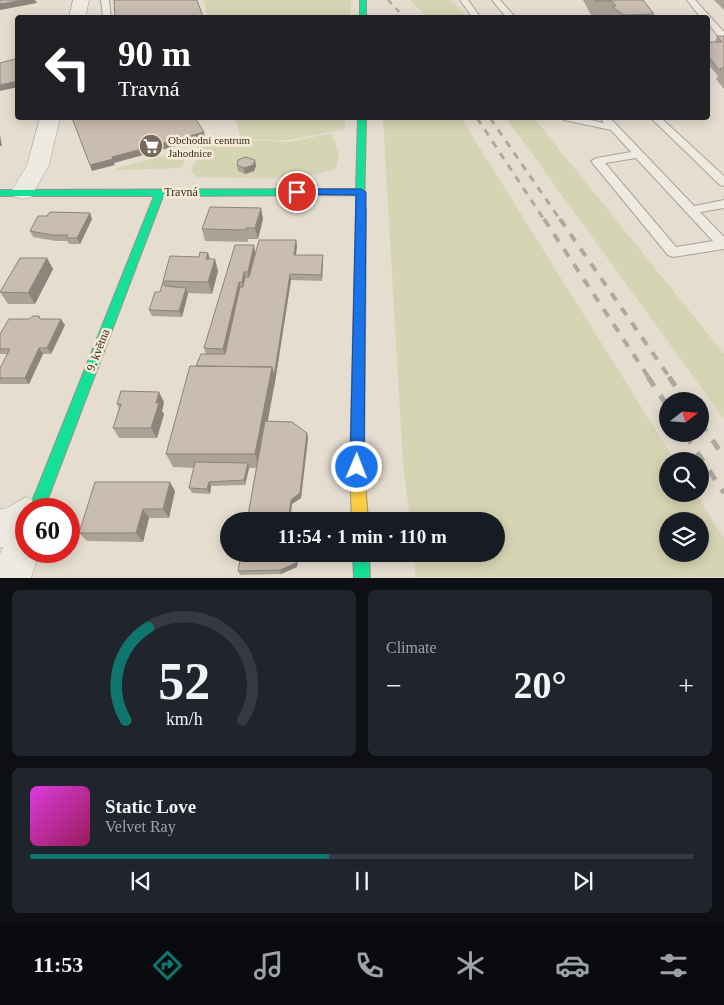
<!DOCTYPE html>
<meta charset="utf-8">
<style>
:root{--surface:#171b24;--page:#20242c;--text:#f1f3f6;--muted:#9ea1a6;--line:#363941;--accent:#0f766e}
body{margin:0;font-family:Georgia,serif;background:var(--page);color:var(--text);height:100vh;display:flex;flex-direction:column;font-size:19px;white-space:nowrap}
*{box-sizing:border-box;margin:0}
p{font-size:16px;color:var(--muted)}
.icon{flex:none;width:28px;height:28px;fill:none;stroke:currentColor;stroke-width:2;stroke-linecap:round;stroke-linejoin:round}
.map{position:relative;height:578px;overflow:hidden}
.details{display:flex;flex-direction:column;gap:12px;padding:12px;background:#0d0f14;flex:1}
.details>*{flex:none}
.banner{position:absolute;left:15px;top:15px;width:695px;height:105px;border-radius:5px;box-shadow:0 2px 12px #0003;background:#202124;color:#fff;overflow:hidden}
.needle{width:32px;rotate:73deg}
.tools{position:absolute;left:659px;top:392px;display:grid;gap:10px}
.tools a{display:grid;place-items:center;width:50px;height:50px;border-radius:50%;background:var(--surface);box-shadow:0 2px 12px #0003;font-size:25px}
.speed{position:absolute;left:15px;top:498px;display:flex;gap:10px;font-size:25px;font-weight:700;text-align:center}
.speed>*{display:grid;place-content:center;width:65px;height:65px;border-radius:50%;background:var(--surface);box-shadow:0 2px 12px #0003;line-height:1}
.speed .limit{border:8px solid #d22;background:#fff;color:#111}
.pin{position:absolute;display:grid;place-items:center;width:42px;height:42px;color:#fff;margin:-21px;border:2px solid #fff;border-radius:50%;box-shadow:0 1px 5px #0007}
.me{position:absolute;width:55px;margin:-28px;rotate:1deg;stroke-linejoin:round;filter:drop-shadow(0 0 4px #0008)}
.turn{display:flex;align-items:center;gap:18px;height:105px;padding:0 20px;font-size:22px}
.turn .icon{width:65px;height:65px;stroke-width:2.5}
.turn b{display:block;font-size:35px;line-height:42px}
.big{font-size:38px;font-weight:800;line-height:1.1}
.details .widget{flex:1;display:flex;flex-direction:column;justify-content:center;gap:8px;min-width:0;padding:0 18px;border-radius:8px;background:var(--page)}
.details .dial{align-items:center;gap:0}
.dial svg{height:130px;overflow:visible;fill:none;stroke:var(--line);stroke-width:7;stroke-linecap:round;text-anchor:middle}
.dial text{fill:var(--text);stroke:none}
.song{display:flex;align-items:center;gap:15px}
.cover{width:60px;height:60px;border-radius:8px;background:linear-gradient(135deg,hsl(300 70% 55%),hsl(330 70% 35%))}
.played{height:5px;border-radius:2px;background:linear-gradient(90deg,var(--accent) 45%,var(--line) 45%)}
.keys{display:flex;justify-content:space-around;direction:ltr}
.heat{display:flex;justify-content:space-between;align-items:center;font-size:28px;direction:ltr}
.details .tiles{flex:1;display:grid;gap:12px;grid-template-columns:1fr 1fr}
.widget:last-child{grid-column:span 2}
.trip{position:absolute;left:220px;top:512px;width:285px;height:50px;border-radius:25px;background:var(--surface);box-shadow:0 2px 12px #0003;font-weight:800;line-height:50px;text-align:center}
.dock{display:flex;height:80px;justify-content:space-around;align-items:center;background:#090b0e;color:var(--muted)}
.dock .icon{width:35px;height:35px}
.dock .on{color:var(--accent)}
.dock b{font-size:22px;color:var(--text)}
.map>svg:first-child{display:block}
.green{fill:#d5d4b3;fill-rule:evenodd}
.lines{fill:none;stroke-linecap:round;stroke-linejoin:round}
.lane-casing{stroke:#aba398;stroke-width:2}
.street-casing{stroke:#aba398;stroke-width:1}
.fast-casing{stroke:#9a9288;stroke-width:2}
.slow-casing{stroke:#9a9288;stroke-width:2}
.lane{fill:#eee9e1;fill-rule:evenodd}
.street{fill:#eee9e1;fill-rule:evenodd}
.fast{fill:#16e098;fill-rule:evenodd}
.slow{fill:#ffcf43;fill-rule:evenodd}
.rail-far3{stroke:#ada8a1;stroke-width:2.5;stroke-dasharray:5.5 5.5;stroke-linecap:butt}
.rail-far2{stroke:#ada8a1;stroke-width:3;stroke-dasharray:7 7;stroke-linecap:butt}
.rail-far1{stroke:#ada8a1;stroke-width:4;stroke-dasharray:9 9;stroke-linecap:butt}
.rail{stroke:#ada8a1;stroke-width:5;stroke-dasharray:11 11;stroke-linecap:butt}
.wall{fill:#ada298}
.shaded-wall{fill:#8d847c}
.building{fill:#c9bcb1;stroke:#8d847c}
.route{fill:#1a73e8;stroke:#114b97}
.labels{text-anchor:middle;stroke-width:5;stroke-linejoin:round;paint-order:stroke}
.far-poi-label{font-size:11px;fill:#3a2c20;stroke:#f5ebd7;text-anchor:start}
.street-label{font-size:12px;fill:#3a2c20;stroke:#f5ebd7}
</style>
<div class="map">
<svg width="724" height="578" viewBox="0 0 724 578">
<rect width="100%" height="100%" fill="#e5ddd0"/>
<path class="green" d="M204,0H351L350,17H208Z
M410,0H451L466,15L465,17H427Z
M235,118H345V129L289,140L241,139Z
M383,118H461L675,461H668V494H696L724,539V577H416L413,554H496V521H410L403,463ZM700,521V554H668V521Z
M506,118H534L724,354V419Z
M332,133L339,154L336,169C292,183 243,177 196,177L191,172L201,146L216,139L290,142Z
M187,150L182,168L119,170L117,168Z"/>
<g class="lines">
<g class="lane-casing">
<path id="lane" d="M101,0H109L111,18H103Z
M460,0H468L481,18H473Z
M492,0H500L516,18H507Z
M687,0H695L724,32V36H718L708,23V18H701Z
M563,118H580L604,123L600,118H610L694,206L724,200V208L700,212L724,237V249L673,257L668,255L591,161L597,158L631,152L611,130L564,120ZM636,158L713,241L676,247L605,163Z
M651,118H661L724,176V186L720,185Z"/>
</g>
<g class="street-casing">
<path id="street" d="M73,0H89L85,18H69Z
M40,118H60L49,165L31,197L23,199L15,197L11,192L27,165Z
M26,497L39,503L42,509H26V551H40L31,578H0V554L3,547H0V509H5Z"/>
</g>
<g class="fast-casing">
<path id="fast" d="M360,0H366V18H360Z
M358,118H366L364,210L361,211L356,208V195L163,196L44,509H29L154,196H0V190L356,189Z
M353,554H369L370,578H354Z"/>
</g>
<g class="slow-casing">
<path id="slow" d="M361,205L366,208L364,467L368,521H352L350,467L356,208Z"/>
</g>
<use href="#lane" class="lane"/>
<use href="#street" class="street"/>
<use href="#fast" class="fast"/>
<use href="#slow" class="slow"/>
<path class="rail-far3" d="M388,0L405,18"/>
<path class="rail-far2" d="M477,118L545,221
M490,118L561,221"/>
<path class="rail-far1" d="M544,219L649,378
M560,219L670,378"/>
<path class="rail" d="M648,377L668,407
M669,377L686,401
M700,422L724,457
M685,434L724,493"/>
</g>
<path class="wall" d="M583,0H643L654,14L652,18H609L608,15H591Z
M714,0H724V10Z
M717,36H724V89L716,79L718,76L708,64V42H715Z
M237,165L256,166L254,171L245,174L238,171Z
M90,213L92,219L80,244H69L67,241H56L33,237L30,231L47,216Z
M263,219L258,239H248V242L205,241L202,229Z
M296,240L297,246L296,255L323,261L322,281L291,280L275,382L267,421L307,433L308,438L301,498L292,504L290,517L247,521L256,468H249L245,485L211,486L210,494L192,493L189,488L194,468L173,467L166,454L196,366L206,354L204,348L235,245L255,253Z
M208,253L210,259L218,271L212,294L188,293V294L182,317L152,316L149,310L160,292L163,282V281L199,257Z
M47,258L53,269L35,304H8L0,292Z
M41,319L65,325L51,354H43L29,384H0V368L7,354H0V334Z
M164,402L162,411L164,414L157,438H119L113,428L119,408L117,404Z
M175,491L169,518H149L143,542L87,541L79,533Z
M241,554H299L297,567L281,574L240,575L238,571Z"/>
<path class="shaded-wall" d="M24,0H35L37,3L0,10V4Z
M18,81V87L0,91V85Z
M204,132L205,138L114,163L115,165L92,171L90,165L112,157Z
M0,135L2,146H0Z
M255,160L256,166L254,171L245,174L244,168Z
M261,208L263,219L258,239L255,228Z
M90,213L92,219L80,244L77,238Z
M296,240L297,246L295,261L294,255Z
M254,245L256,256L250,283L248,272Z
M208,253L211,265L206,259Z
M323,255V261L322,281L321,275Z
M47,258L53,269L35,304L28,293Z
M215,259L218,271L212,294L208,282Z
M244,272L247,283L244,293L242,282Z
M290,274L291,280L275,382L274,377Z
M239,282L242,293L226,360L223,349Z
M186,288L188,294L182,317L179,311Z
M61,319L65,325L51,354L47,348Z
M39,348L43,354L29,384L25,378Z
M272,367L275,382L259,468L255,454Z
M159,392L164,402L162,411L164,414L157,438L151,428Z
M307,433L308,438L301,498L292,504L290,520L289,516L291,500Z
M248,463L249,468L245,485L244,480Z
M170,482L175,491L169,518L163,509Z
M209,482L211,486L210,494L207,489Z
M143,509L149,518L143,542L136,533Z
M297,554H299L297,567L281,574L280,570Z"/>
<path class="building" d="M0,0H24L0,4Z
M114,0H197L203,17L197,18H115Z
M595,0H643L654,14L623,15L612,6H616L612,1H595Z
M717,36H724V68H721L720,71L708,56V42H722Z
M15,59L18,67V81L0,85V63Z
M72,118H195L204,132L112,157L113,159L90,165Z
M245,157L255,160L253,165L244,168L237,165L238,160Z
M210,207L261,208L255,228H246L245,230L202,229Z
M50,212L90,213L77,238H66L68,235H52L30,231L38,216H47Z
M259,240H296L294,255H323L321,275L290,274L274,377L272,367L196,366L201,354H225L240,287H243L245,277H249Z
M235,245H254L248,272H244L242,282H239L223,349L204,348Z
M200,252L208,253L206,259H215L208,282L163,281L170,256L199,257Z
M20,258H47L28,293L0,292Z
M163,282L165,286L186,288L179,311L149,310L155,292H160Z
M33,316H39L40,319H61L47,348H39L25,378H0V368L10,349H0V334L9,319H29Z
M190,366L272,367L255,454H166Z
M121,391L159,392L156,403H159L151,428H113L121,404H117Z
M265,421L292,422L307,433L300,493L291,500L289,516L296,521H247Z
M195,462L248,463L244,480L209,482L207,489L189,488Z
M95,482H170L163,509H143L136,533H79Z
M241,554H297L296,563L280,570L238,571Z"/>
<path class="route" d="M297,189H361L366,192L364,467L362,472L357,474L352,472L350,467L356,195L293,194L292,192Z"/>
<defs>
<g id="supermarket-disc" transform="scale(1.25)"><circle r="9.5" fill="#766a5e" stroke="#f5ebd7"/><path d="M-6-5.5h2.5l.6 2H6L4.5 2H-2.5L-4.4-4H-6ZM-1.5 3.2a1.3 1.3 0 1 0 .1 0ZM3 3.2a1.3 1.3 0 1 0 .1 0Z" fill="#fff"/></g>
</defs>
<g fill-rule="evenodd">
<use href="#supermarket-disc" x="151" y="146"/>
</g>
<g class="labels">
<g class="far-poi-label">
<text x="168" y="144">Obchodní centrum<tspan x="168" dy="13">Jahodnice</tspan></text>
</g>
<g class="street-label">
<text x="181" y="196">Travná</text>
<text transform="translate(98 350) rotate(-69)" y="4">9. května</text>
</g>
</g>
</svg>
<div class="tools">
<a><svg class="needle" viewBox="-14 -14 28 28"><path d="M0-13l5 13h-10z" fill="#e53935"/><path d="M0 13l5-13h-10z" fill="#9ea1a6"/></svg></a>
<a><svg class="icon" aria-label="search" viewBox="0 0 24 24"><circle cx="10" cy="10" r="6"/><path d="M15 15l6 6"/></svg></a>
<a><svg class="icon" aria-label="layers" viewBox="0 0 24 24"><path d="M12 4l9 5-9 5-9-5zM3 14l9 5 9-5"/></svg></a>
</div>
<div class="speed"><div class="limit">60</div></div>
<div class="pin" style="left:297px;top:192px;background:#d93025"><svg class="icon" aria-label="arrive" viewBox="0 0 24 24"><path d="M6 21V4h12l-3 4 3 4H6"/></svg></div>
<svg class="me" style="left:357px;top:467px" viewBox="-20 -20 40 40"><circle r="17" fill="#1a73e8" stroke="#fff" stroke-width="3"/><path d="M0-11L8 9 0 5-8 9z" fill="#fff"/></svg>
<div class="trip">11:54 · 1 min · 110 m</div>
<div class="banner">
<div class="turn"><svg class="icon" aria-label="left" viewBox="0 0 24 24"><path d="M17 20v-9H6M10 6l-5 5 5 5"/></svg><div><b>90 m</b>Travná</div></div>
</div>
</div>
<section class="details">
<div class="tiles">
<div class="widget dial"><svg viewBox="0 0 100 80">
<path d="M14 69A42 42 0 1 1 86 69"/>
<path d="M14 69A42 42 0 0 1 28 12" stroke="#0f766e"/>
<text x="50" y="56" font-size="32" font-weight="700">52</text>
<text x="50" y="72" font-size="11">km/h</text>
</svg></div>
<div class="widget"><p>Climate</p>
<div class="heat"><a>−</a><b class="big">20°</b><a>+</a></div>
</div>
<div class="widget">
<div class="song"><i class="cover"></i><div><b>Static Love</b><p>Velvet Ray</p></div></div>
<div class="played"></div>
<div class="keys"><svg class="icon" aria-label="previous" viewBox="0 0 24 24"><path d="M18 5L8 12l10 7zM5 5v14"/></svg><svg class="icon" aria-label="pause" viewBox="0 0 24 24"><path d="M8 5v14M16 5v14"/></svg><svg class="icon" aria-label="next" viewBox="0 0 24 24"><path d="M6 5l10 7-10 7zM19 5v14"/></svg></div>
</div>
</div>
</section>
<nav class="dock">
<b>11:53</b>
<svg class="icon on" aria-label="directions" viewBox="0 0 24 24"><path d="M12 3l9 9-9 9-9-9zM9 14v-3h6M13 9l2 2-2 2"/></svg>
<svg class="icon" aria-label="music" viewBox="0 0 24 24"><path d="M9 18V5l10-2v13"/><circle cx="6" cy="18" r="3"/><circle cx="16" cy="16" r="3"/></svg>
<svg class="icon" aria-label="phone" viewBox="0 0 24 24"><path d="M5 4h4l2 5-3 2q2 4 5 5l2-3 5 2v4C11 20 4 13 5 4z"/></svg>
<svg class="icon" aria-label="climate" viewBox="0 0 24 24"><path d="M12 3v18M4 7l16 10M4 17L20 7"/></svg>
<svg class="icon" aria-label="car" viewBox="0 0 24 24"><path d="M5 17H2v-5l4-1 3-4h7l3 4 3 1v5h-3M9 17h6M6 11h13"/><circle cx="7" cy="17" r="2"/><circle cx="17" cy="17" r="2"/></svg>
<svg class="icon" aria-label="filters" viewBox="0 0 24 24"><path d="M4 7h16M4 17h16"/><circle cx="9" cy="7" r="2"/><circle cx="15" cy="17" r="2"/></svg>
</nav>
